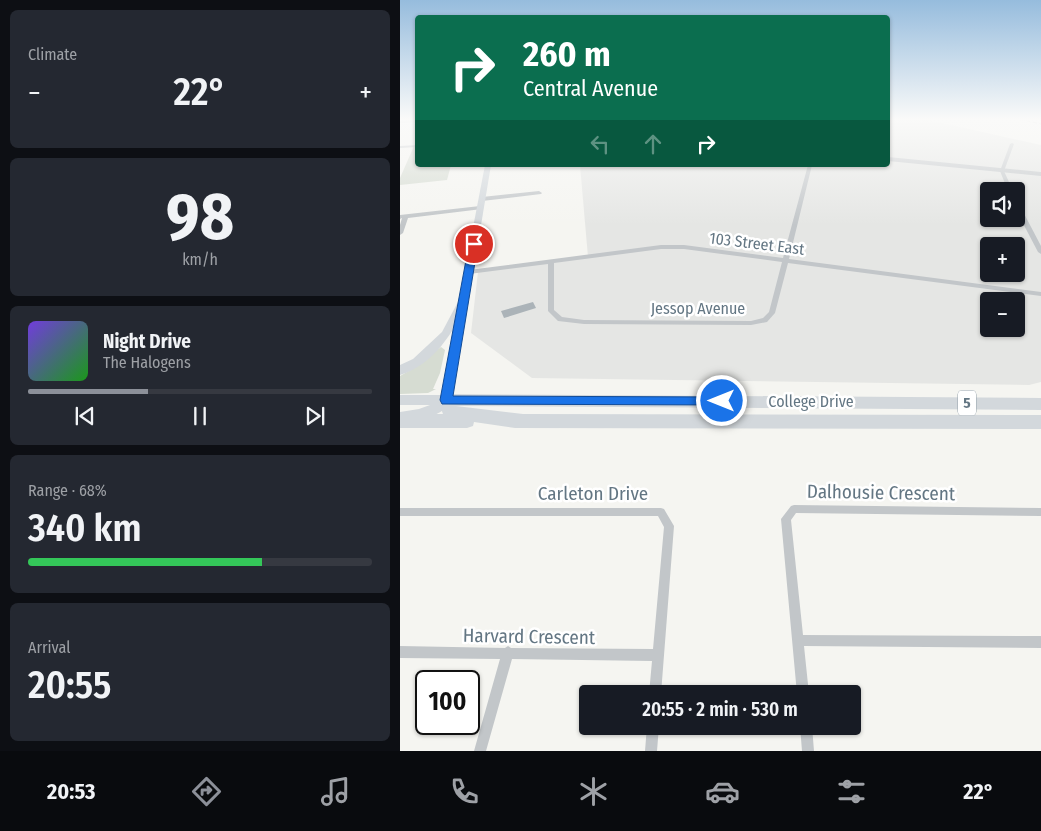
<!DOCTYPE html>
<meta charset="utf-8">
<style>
:root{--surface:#171b24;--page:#242831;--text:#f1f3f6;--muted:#9ea1a6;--line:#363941;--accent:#8c9099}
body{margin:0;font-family:"Fira Sans Condensed",sans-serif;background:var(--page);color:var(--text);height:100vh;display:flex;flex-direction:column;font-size:19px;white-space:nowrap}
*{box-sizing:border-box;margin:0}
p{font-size:16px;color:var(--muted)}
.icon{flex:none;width:28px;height:28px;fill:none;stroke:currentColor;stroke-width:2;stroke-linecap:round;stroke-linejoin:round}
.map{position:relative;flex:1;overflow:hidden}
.panel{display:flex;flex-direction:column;gap:10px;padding:10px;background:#0d0f14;width:400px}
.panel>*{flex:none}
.top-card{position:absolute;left:15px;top:15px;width:475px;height:152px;border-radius:5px;box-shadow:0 1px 4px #0004;background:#0b6e4f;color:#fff;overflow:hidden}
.buttons{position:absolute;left:580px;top:182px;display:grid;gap:10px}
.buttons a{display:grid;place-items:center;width:45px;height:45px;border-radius:5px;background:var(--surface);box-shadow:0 1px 4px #0004;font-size:25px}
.speed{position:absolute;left:15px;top:670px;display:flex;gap:10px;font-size:25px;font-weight:700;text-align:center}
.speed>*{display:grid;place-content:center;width:65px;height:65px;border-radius:50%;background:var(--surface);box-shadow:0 1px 4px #0004;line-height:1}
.speed .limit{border:2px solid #111;border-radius:8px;background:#fff;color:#111}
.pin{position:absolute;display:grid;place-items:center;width:42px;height:42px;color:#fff;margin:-21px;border:2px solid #fff;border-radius:50%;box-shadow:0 1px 5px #0007}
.me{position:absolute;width:55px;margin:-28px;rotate:270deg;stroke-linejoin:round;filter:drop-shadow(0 0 4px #0008)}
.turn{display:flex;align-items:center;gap:18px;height:105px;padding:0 25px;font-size:22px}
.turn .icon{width:65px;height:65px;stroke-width:2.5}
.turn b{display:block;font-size:35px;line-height:42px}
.lanes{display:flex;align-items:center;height:48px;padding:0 25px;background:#0003;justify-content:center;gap:25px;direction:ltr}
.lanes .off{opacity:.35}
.big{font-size:38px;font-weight:600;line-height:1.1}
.panel .tile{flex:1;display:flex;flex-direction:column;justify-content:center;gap:8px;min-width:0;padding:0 18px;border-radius:8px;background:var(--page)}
.panel .dial{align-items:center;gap:0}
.dial b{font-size:65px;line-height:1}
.song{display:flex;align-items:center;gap:15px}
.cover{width:60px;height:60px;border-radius:8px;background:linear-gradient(135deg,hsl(260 70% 55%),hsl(120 70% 35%))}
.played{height:5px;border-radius:2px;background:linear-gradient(90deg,var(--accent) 35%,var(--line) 35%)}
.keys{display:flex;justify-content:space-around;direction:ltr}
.heat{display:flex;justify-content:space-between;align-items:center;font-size:28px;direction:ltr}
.charge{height:8px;border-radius:4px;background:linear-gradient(90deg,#34c759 68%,var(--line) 0)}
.trip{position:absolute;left:179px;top:685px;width:282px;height:50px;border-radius:5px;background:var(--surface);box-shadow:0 1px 4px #0004;font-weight:600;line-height:50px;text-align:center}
.dock{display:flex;height:80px;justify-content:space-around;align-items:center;background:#090b0e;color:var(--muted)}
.dock .icon{width:35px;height:35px}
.dock .current{color:var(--accent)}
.dock b{font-size:22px;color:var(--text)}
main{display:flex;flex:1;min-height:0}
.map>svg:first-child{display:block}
.built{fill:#e5e6e4;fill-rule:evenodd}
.green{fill:#d6dcd2}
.building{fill:#abb3b8}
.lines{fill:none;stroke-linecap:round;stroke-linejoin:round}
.minor{fill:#c2c6c9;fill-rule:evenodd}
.tertiary{fill:#c2c6c9;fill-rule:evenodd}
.secondary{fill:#d3d8dc;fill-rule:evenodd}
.primary{fill:#d3d8dc;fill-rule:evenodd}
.motorway{fill:#d3d8dc;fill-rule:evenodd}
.rail{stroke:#a0a8ad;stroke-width:1;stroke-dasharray:4.5 2.5;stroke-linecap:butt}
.route{fill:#1a73e8;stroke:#114b97}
.labels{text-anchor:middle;stroke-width:5;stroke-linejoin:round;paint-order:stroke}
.shield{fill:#fff;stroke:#929fa8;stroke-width:1}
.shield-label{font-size:15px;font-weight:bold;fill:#637683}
.street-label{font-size:16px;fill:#637683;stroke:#fff}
.near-street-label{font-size:19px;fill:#637683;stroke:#fff}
</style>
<main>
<section class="panel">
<div class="tile"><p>Climate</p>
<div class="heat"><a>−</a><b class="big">22°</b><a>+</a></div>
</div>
<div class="tile dial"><b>98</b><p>km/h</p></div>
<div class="tile">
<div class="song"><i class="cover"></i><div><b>Night Drive</b><p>The Halogens</p></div></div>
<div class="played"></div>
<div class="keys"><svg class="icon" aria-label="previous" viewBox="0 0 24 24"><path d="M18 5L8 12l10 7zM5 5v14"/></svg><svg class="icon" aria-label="pause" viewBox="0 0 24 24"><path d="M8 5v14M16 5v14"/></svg><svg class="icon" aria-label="next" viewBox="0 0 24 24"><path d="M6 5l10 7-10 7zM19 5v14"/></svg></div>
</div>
<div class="tile"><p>Range · 68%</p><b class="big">340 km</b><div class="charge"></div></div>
<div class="tile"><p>Arrival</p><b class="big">20:55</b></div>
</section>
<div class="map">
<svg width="641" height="751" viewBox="0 0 641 751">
<rect width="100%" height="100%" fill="#f5f5f1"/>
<path class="built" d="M488,119H524L641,145V382L629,385L132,378L71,333L78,272L188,257L180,165H488ZM589,191H616V219H589ZM589,246H616V274H589ZM589,301H616V329H589Z"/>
<path class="green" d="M14,146H17L18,165H51L47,180L0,185V178Z
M41,347L45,350L40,373L33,389H36L42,374L36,389L28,393L0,394V376L14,368Z"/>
<path class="building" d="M133,302L136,308L104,318L101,311Z"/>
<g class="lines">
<path class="minor" d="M18,120V122L0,123V121Z
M612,143L614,144L604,171L613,191H608L600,171L610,144Z
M18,145V147L0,148V146Z
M408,165H412L389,259L641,292V296L388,263L375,313L367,322L351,325L184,324L158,321L148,311V264L69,274L66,272L69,270L261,245H284L383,258ZM261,249H284L382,262L369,312L363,318L351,321L184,320L162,317L154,310V263Z
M139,191L142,193L141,194L82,201L79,199L82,197Z
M616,203L619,204L641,246V254L638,252L616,210Z
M80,206L83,208L82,209L8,218L3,233L0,235V225L2,218L0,219V215Z
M394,505L641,508V516L396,513L391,520L403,635L641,636V648L404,646L409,694H397L381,519L391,506Z
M0,508H261L264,509L274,526L261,694H249L252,661L112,659L86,751H74L100,659L0,658V646L105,648L108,646L111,648L253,649L264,527L258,516H0Z
M247,726H259L257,751H245Z
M400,726H412L414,751H402Z"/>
<path class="tertiary" d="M488,157L641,172V176L488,161Z"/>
<path class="secondary" d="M85,165H91L52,400L50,403H42L40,400Z"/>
<path class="primary" d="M63,299L68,302C53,332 35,364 0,375V365L13,359L42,332L59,300Z
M0,395H46L51,396L53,400C43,417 18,420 0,422V412L19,409L30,405H0Z"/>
<path class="motorway" d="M46,394L641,398V410L56,406L123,414L641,415V429L115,428L74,422L73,426L67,428H0V414H43L38,400L40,396Z"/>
<path class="rail" d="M619,119L641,124"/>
</g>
<linearGradient id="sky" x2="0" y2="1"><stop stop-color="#96bcdd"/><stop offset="0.53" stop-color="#fafaf9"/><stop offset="1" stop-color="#fafaf9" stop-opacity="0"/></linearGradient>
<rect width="641" height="225" fill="url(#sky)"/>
<path class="route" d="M74,242L78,244L53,396L322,397L326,398L327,401L326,405L42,404L40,400L69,244Z"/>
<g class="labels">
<rect class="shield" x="558" y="390.5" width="18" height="25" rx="4"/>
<g class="shield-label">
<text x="567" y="408">5</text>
</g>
<g class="street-label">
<text transform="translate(357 243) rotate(7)" y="6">103 Street East</text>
<text x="298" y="314">Jessop Avenue</text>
<text x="411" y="407">College Drive</text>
</g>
<g class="near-street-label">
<text transform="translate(481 492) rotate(1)" y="7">Dalhousie Crescent</text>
<text x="193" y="500">Carleton Drive</text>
<text transform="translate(129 636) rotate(1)" y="7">Harvard Crescent</text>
</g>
</g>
</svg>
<div class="buttons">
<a><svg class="icon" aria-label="sound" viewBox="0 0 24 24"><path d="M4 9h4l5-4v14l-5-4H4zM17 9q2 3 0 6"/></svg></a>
<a>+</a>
<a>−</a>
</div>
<div class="speed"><div class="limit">100</div></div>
<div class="pin" style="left:74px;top:244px;background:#d93025"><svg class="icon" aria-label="arrive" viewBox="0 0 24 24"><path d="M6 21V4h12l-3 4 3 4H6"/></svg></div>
<svg class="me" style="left:322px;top:401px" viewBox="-20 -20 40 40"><circle r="17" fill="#1a73e8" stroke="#fff" stroke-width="3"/><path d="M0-11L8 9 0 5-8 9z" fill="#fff"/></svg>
<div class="trip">20:55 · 2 min · 530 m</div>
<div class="top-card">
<div class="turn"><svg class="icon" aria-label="right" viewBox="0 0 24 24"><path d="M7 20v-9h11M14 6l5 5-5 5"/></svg><div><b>260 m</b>Central Avenue</div></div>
<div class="lanes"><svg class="icon off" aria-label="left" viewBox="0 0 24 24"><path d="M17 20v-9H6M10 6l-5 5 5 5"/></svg><svg class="icon off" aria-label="ahead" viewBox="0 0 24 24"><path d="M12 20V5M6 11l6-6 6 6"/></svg><svg class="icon" aria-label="right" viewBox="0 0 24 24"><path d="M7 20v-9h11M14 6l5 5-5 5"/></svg></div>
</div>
</div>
</main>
<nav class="dock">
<b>20:53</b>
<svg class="icon current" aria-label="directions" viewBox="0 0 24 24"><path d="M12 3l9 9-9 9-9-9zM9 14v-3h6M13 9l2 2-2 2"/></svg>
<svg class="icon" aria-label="music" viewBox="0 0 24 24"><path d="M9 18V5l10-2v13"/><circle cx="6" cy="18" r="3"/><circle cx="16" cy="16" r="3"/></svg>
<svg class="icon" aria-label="phone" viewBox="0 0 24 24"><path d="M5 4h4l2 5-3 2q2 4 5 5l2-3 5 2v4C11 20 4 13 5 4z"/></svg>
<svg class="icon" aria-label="climate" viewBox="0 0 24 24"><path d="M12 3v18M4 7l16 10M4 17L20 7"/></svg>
<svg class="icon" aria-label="car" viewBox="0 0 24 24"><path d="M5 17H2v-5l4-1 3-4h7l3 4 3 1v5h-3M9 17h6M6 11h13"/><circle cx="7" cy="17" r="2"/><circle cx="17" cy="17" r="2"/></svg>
<svg class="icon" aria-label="filters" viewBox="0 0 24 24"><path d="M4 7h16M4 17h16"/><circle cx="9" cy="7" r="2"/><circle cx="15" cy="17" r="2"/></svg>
<b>22°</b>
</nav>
